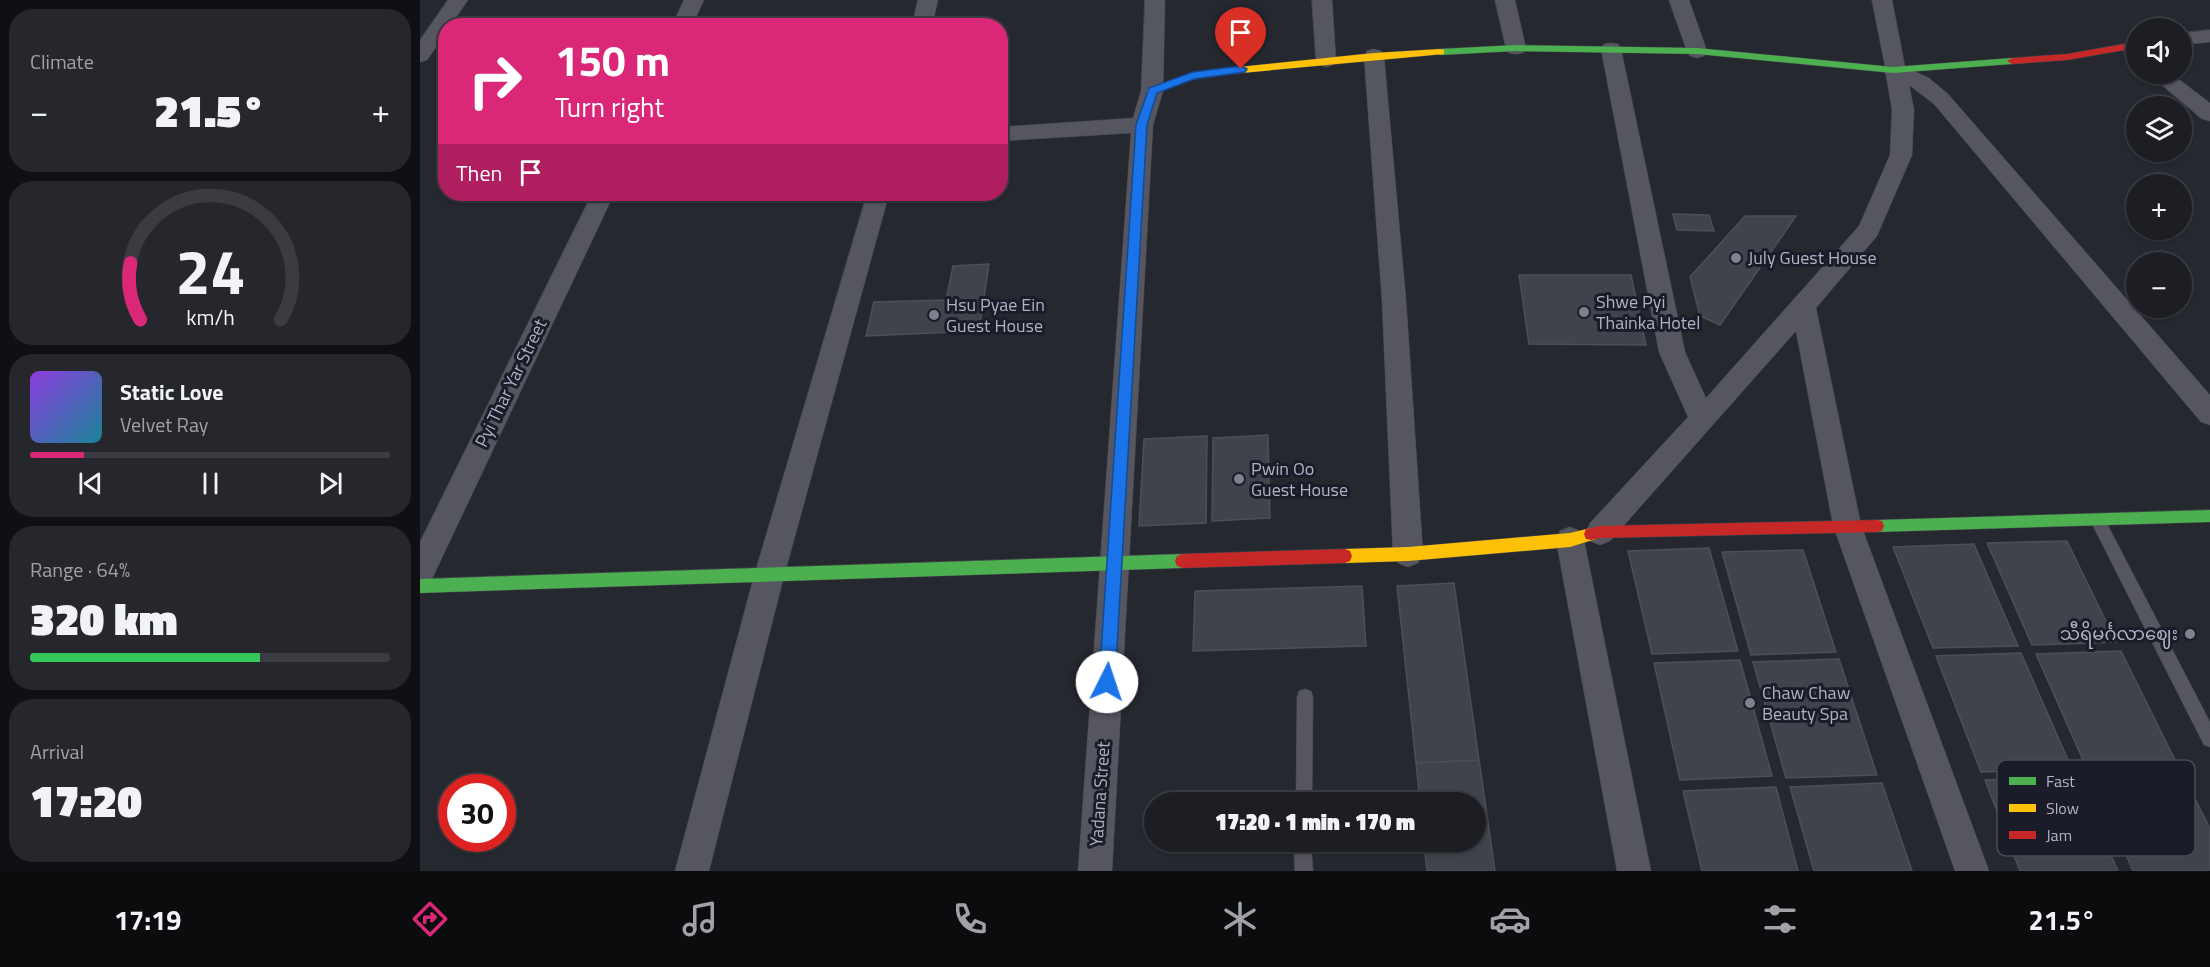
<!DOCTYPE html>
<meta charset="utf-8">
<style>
:root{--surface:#1c1e24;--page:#25272c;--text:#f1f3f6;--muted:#a0a2a6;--line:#3a3c41;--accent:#db2777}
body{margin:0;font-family:"Titillium Web","Noto Sans Myanmar",sans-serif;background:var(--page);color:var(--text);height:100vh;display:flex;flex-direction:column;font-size:22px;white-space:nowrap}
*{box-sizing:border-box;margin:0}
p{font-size:20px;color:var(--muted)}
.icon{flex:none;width:33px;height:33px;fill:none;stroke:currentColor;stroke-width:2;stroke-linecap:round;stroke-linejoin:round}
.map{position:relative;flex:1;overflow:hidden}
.side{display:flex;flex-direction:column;gap:9px;padding:9px;background:#0f1014;width:420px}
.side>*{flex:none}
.guide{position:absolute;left:18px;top:18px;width:570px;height:183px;border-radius:24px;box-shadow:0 2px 4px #0004,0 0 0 2px var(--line);background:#db2777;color:#fff;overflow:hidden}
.tools{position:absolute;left:1706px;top:18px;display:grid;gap:12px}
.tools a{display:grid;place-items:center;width:66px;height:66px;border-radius:50%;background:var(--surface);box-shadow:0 2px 4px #0004,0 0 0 2px var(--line);font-size:30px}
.speed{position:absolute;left:18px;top:774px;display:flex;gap:12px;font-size:30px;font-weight:700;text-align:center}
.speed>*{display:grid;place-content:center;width:78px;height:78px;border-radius:50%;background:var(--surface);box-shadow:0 2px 4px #0004,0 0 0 2px var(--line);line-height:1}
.speed .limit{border:9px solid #d22;background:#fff;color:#111}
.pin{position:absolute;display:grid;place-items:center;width:51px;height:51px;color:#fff;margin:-62px -26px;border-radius:50% 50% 50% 0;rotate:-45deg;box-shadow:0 0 6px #0007}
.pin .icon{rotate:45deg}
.me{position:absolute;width:66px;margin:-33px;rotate:4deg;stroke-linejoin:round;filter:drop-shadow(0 0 4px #0008)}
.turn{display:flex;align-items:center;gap:21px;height:126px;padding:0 18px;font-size:27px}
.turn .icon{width:78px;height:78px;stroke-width:2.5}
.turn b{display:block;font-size:42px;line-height:51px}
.then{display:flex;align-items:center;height:57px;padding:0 18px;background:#0003;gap:12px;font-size:22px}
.big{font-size:45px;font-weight:800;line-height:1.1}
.side .tile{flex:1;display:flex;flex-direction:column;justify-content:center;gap:9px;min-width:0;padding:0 21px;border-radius:24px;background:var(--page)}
.side .dial{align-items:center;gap:0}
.dial svg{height:156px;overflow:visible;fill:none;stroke:var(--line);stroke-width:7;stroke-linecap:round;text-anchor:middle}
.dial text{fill:var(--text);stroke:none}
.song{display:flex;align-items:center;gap:18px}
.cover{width:72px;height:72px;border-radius:9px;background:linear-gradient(135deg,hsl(270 70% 55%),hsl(190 70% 35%))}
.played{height:6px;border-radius:3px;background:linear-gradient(90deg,var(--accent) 15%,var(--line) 15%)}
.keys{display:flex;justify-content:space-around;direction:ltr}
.heat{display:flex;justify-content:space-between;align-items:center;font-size:33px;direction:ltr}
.charge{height:9px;border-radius:4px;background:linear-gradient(90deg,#34c759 64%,var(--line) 0)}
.trip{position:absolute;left:724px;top:792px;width:342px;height:60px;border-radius:30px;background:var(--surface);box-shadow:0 2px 4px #0004,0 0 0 2px var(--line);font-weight:800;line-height:60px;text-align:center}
.menu{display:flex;height:96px;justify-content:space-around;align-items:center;background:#0b0c0e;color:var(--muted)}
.menu .icon{width:42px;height:42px}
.menu .active{color:var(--accent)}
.menu b{font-size:27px;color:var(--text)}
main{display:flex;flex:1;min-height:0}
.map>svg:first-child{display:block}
.building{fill:#40434b;stroke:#4d4f57;stroke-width:1.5}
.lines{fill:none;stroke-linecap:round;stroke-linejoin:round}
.lane-casing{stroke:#43454d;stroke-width:1}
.street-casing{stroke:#43454d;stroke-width:1}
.fast-casing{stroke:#43454d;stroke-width:1}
.slow-casing{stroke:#43454d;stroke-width:1}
.jam-casing{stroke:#43454d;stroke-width:1}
.lane{fill:#55565f;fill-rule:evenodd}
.street{fill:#55565f;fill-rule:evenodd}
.fast{fill:#4caf50;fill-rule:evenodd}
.slow{fill:#ffc107;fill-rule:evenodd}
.jam{fill:#c62828;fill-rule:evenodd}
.route{fill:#1a73e8;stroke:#114b97;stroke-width:1.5}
.poi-dot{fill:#7f828e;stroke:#1a1d29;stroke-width:2}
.labels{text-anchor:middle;stroke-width:6;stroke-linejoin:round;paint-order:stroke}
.poi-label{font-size:18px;fill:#afb2c1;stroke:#1a1d29;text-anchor:start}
.street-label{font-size:18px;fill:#afb2c1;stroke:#1a1d29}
.key{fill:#1a1d29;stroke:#474a57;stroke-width:1.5}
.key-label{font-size:16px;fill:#afb2c1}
</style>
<main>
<section class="side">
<div class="tile"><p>Climate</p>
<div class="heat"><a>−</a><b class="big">21.5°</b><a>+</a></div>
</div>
<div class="tile dial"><svg viewBox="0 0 100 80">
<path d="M14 69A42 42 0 1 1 86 69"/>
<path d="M14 69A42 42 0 0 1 9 40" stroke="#db2777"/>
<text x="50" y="56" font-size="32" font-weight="700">24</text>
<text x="50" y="72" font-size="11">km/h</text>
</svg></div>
<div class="tile">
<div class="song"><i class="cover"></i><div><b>Static Love</b><p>Velvet Ray</p></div></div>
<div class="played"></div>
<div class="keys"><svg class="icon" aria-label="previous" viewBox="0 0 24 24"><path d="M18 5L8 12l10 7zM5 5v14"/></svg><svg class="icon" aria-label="pause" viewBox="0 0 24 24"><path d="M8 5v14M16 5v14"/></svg><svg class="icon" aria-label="next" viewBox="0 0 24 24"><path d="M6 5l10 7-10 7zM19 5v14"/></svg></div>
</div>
<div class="tile"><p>Range · 64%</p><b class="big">320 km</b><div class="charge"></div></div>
<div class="tile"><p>Arrival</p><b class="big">17:20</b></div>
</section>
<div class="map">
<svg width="1790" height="871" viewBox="0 0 1790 871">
<rect width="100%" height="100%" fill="#262830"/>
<path class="building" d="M1253,214L1289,215L1294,231L1257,230Z
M1325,216H1376L1300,325L1280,316L1270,277Z
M569,264L559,331L446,336L454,302L526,300L533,266Z
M1099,275H1211L1226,345L1109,344Z
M848,435L850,518L792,521L793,438Z
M787,436L786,523L719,526L724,439Z
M1647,541L1696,642L1612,645L1567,543Z
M1554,544L1598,646L1513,648L1473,547Z
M1289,548L1318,651L1232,654L1208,551Z
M1383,550L1416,652L1331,655L1302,552Z
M1034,583L1059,760L996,763L977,586Z
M942,586L946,646L773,651L775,591Z
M1701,651L1758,766L1667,769L1616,654Z
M1601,653L1652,769L1561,772L1516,656Z
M1419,659L1457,775L1366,778L1333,662Z
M1320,660L1352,776L1260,780L1234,663Z
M1059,760L1075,871H1007L1004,842H1056V802H1000L996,763Z
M1763,774L1790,829V871H1713L1672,777Z
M1656,776L1698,871H1600L1565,780Z
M1462,783L1492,871H1394L1370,787Z
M1356,787L1378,871H1282L1263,791Z"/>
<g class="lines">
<g class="lane-casing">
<path id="lane" d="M1678,515L1683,516L1790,722V747L1784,745L1673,526L1671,521L1673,516Z
M885,689L891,691L893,697L892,802H876L877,697L879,691Z
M874,842H891L893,871H875Z"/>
</g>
<g class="street-casing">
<path id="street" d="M28,0H48L30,26H26V33L7,60L0,62V40Z
M264,0H284L272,26H252Z
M498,0H518L512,26H492Z
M725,0H745L743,91L733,125L692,871H658L711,133L580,141V127L713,118L721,91Z
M892,0H912L916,60L913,65L906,67L899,65L896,60Z
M1075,0H1095L1106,48L1103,53L1096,54L1089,53L1086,48Z
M1249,0H1269L1287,51L1284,56L1277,58L1270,56L1267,51Z
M1452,0H1472L1485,67L1509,78L1528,94L1790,395V425L1781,422L1514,104L1489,85L1494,110L1492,155L1457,236L1396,308L1441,525L1569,871H1535L1413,525L1376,331L1190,541L1180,545L1170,541L1166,532L1170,523L1268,417L1239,352L1181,49L1184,44L1191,43L1198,44L1201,49L1265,352L1286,398L1439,226L1470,155L1472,110L1466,75L1463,70L1465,67Z
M1790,30V42L1761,45V33Z
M954,49L961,51L964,56L986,300L1003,554L998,563L988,567L978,563L973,554L962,300L944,56L947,51Z
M1729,74H1752L1790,103V121L1782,119Z
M172,194H194L10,583L0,587V542Z
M447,194H469L364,576L289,871H255L334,576Z
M1150,527L1160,531L1164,540L1231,871H1197L1136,540L1140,531Z"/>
</g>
<g class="fast-casing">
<path id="fast" d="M1096,45L1277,48L1473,67L1592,58L1597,61L1592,64L1473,73L1277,54L1096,51L1020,55L1015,52L1020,49Z
M1790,510V522L1457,532L1452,531L1450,526L1452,521L1457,520Z
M762,554L767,556L769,561L767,566L762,568L0,593V579Z"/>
</g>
<g class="slow-casing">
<path id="slow" d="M1020,49L1024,50V54L800,75L775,79L732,94L727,91L728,89L769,74L800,69L954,53Z
M1171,528L1176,529L1178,534L1176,539L1150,547L988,561L925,563L920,561L918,556L920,551L925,549L988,547L1150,533Z"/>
</g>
<g class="jam-casing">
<path id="jam" d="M1716,42V48L1647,60L1592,64L1587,61L1592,58L1647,54Z
M1457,520L1462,521L1464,526L1462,531L1457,532L1180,538L1171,540L1166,539L1164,534L1166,529L1180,526Z
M925,549L930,551L932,556L930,561L925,563L762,568L757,566L755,561L757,556L762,554Z"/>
</g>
<use href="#lane" class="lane"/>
<use href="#street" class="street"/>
<use href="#fast" class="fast"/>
<use href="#slow" class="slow"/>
<use href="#jam" class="jam"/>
</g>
<path class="route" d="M821,66L827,69L825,72L774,79L737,93L727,125L695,682L693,687L687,690L682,687L679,682L716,125L729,88L773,72Z"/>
<g class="poi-dot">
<circle cx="1316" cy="258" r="6"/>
<circle cx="1164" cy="312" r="6"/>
<circle cx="514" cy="315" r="6"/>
<circle cx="819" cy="479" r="6"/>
<circle cx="1770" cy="634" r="6"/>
<circle cx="1330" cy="703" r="6"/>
</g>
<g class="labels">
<g class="poi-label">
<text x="1328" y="264">July Guest House</text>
<text x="1176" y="308">Shwe Pyi<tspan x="1176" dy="21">Thainka Hotel</tspan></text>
<text x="526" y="311">Hsu Pyae Ein<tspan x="526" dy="21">Guest House</tspan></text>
<text x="831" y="475">Pwin Oo<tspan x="831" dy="21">Guest House</tspan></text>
<text x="1758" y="640" text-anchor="end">သီရိမင်္ဂလာဈေး</text>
<text x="1342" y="699">Chaw Chaw<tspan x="1342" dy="21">Beauty Spa</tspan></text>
</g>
<g class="street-label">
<text transform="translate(91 383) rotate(-64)" y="6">Pyi Thar Yar Street</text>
<text transform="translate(680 794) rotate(-86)" y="6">Yadana Street</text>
</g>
</g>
<rect x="1577" y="760" width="198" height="96" rx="9" class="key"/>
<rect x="1589" y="777" width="27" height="8" fill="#4caf50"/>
<rect x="1589" y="804" width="27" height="8" fill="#ffc107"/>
<rect x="1589" y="831" width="27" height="8" fill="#c62828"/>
<g class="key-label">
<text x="1626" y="787">Fast</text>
<text x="1626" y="814">Slow</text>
<text x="1626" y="841">Jam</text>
</g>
</svg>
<div class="tools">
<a><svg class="icon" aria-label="sound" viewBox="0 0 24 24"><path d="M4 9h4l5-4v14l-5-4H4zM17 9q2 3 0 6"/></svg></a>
<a><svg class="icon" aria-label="layers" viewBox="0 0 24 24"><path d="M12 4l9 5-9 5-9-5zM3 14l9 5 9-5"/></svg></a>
<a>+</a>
<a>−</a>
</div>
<div class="speed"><div class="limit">30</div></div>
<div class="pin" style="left:821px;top:69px;background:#d93025"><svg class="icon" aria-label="arrive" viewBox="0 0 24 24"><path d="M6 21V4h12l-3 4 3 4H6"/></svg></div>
<svg class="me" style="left:687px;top:682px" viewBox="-20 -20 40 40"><circle r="19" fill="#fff"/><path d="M0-13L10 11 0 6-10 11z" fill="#1a73e8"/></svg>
<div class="trip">17:20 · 1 min · 170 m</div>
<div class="guide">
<div class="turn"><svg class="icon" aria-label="right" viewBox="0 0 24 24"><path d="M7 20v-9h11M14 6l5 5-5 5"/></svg><div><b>150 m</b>Turn right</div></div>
<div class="then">Then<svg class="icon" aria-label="arrive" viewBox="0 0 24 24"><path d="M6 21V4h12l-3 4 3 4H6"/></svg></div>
</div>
</div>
</main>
<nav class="menu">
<b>17:19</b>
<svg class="icon active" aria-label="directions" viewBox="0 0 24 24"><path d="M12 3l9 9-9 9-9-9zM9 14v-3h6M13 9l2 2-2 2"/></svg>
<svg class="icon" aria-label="music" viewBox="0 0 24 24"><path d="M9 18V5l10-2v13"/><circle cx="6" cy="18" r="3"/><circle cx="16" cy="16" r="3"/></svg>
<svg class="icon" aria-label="phone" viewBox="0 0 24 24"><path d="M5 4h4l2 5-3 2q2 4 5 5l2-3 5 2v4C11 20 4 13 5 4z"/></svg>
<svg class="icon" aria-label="climate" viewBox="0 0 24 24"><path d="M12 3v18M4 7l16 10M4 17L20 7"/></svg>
<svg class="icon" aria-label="car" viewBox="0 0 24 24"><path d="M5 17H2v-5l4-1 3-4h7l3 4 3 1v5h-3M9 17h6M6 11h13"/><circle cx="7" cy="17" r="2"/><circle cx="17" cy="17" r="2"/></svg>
<svg class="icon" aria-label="filters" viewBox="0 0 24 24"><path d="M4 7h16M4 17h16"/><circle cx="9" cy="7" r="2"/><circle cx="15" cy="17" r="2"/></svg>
<b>21.5°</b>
</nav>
